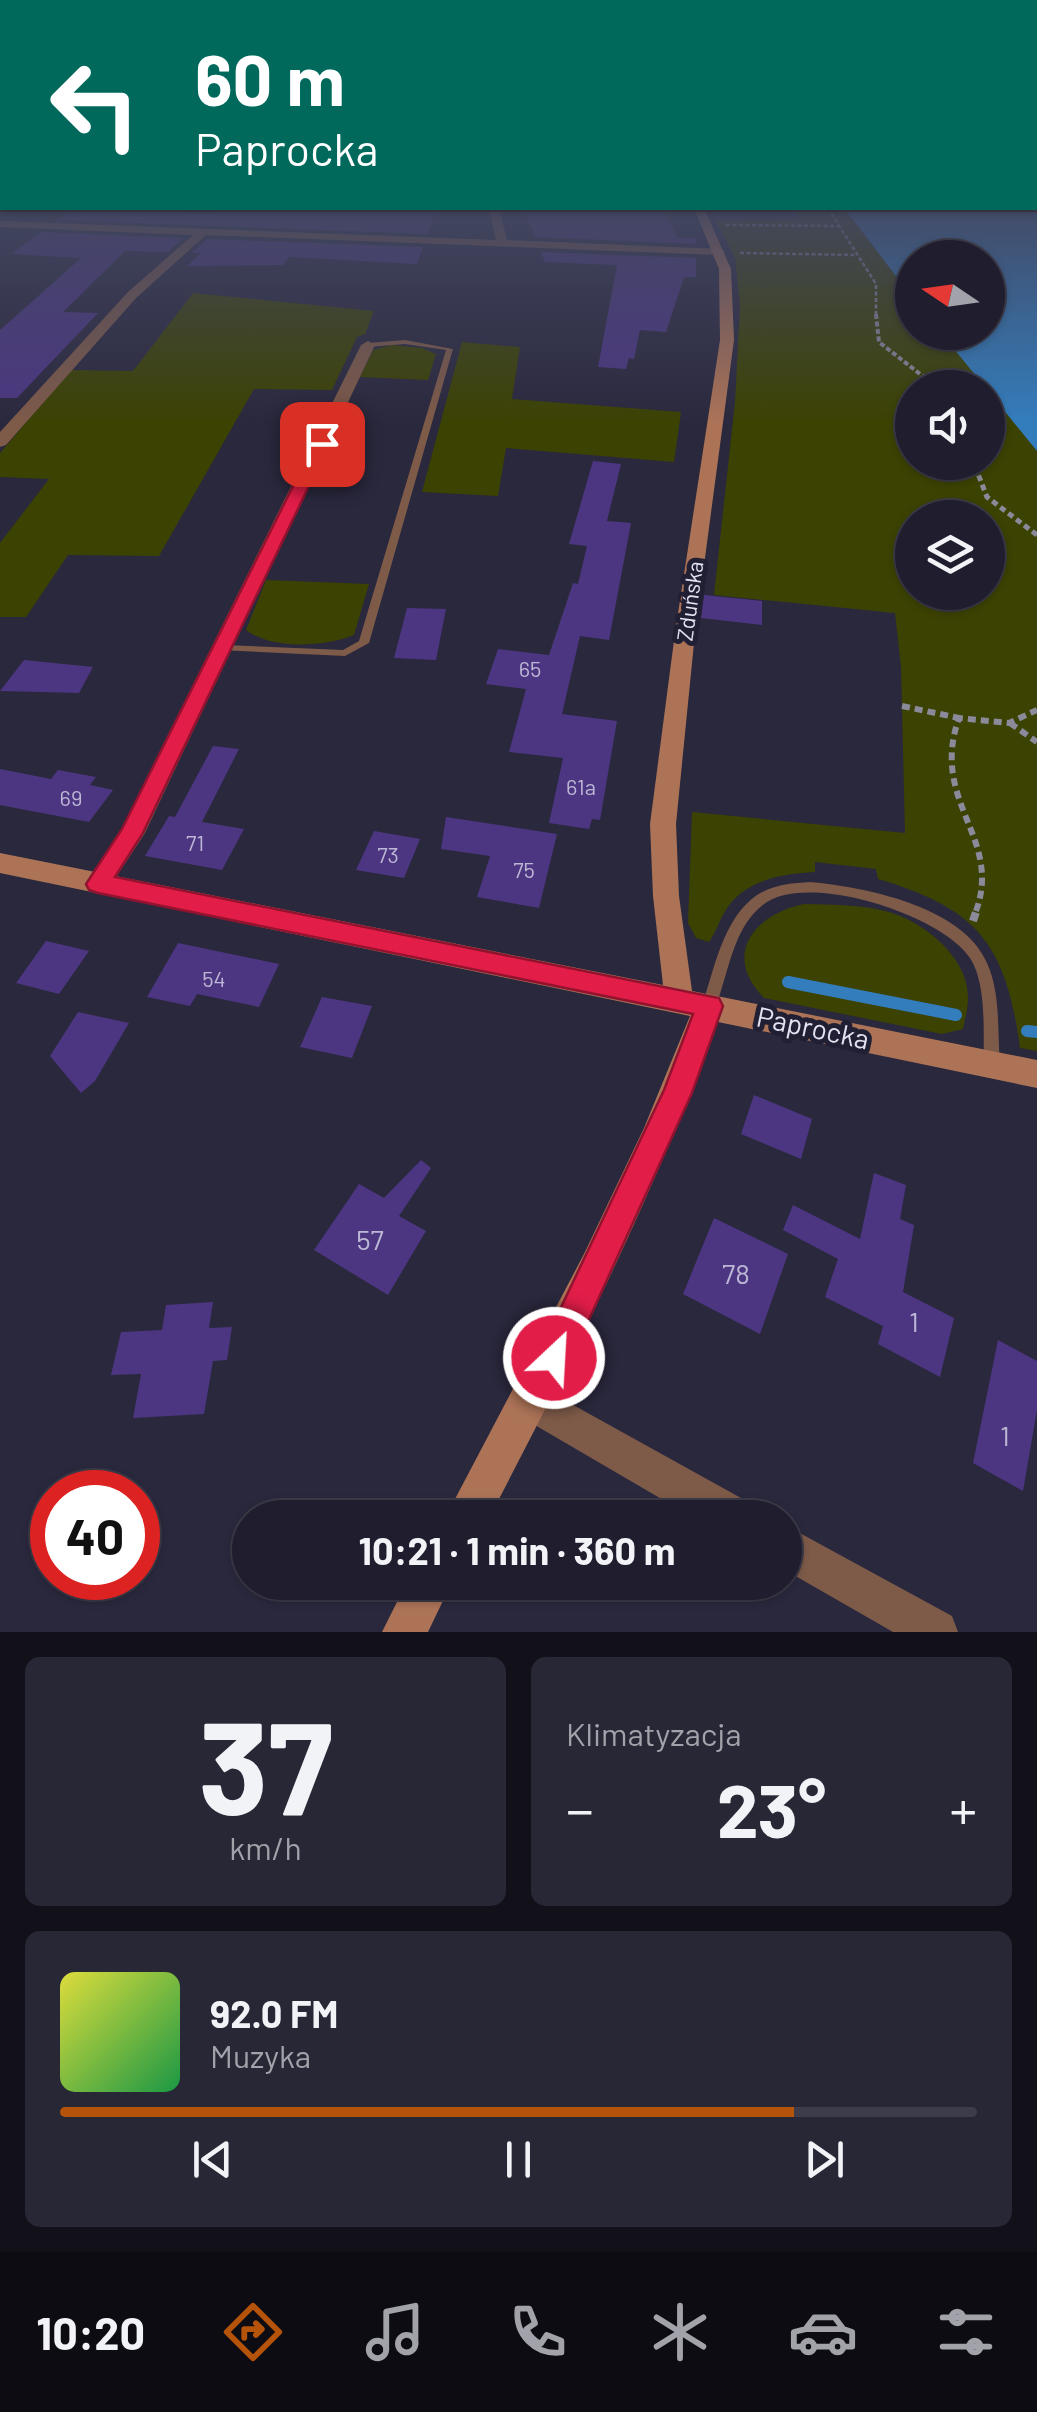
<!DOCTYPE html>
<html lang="pl">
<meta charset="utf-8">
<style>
:root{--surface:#201e2e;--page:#282736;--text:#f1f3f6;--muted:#a2a2aa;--line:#3d3c4a;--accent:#b45309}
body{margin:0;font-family:Barlow,sans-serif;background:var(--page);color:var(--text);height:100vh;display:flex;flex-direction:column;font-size:38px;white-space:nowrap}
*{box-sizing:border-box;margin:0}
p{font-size:32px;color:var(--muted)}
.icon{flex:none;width:55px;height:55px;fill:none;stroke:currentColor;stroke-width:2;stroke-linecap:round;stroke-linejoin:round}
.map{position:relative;height:1632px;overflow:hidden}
.sheet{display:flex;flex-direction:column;gap:25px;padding:25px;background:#121019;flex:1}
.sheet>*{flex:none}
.top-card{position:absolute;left:0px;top:0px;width:1038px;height:210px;box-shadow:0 2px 8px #0004,0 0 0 2px var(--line);background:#00695c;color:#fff;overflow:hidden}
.needle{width:65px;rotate:283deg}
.controls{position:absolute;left:895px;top:240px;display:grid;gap:20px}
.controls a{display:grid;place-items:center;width:110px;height:110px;border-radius:50%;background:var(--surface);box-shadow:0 2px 8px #0004,0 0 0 2px var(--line);font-size:50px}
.speed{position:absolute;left:30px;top:1470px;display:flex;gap:20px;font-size:50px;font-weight:700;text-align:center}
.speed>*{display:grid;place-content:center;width:130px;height:130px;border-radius:50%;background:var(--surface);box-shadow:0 2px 8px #0004,0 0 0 2px var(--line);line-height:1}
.speed .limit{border:15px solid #d22;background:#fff;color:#111}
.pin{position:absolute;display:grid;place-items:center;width:85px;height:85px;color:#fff;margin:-42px;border-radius:20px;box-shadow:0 5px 15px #0006}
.me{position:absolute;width:110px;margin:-55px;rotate:25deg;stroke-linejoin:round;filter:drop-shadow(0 0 8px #0008)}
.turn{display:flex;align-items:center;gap:35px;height:210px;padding:0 30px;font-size:45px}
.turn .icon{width:130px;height:130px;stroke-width:2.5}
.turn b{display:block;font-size:70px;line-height:85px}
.big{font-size:75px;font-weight:700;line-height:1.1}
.sheet .card{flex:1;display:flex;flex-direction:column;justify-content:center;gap:15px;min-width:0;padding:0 35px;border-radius:15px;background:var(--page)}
.sheet .dial{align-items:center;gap:0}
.dial b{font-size:130px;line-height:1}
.song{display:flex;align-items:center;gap:30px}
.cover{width:120px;height:120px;border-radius:15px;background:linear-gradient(135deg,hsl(60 70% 55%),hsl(140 70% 35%))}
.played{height:10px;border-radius:5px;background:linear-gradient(90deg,var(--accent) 80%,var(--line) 80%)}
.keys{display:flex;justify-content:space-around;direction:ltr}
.heat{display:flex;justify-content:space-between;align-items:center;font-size:55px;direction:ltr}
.sheet .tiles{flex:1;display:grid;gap:25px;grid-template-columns:1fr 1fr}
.card:last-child{grid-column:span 2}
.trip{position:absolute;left:232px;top:1500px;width:570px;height:100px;border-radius:50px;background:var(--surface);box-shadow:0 2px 8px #0004,0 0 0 2px var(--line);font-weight:700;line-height:100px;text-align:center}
.tab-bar{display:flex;height:160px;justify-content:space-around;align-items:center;background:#0d0c12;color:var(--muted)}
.tab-bar .icon{width:70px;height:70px}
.tab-bar .active{color:var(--accent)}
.tab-bar b{font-size:45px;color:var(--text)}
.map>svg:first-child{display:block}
.green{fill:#3c4202;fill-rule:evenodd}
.water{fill:#337dbd}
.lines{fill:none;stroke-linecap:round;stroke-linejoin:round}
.stream{stroke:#337dbd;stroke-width:12}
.building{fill:#4c3682}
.path-far4{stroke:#8b8a9b;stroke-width:2.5;stroke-dasharray:4 2.5;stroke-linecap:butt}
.path-far3{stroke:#8b8a9b;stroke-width:4;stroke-dasharray:5 2.5;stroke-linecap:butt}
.path-far2{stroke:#8b8a9b;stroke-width:5;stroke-dasharray:6 4;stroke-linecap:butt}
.path-far1{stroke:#8b8a9b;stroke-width:6;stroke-dasharray:8 5;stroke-linecap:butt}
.path{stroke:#8b8a9b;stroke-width:8;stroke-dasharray:9 6;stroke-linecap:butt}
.lane{fill:#7e5a49;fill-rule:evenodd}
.street{fill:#7e5a49;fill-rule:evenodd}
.secondary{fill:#ac7357;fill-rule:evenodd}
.route{fill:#e11d48;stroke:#92132f;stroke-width:2.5}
.labels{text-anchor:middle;stroke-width:10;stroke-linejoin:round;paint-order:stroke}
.far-street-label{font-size:22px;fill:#e2e2f0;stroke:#211f33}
.number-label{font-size:22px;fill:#bcb7d4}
.street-label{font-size:28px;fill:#e2e2f0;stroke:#211f33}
.near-number-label{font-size:28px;fill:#bcb7d4}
</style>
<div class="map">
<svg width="1037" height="1632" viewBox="0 0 1037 1632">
<rect width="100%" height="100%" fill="#2a283d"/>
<path class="green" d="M793,208H844L912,297V332L941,333L987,388H912V462H988V388L1037,451V1051L1020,1048C1006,945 979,909 878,879L876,869L815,862V872C780,874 743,880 724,913C718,923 716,933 709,942L696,938L688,923L692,812L905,833L901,667L895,613L714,595L735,402L740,305L735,257L715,220L799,219ZM912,518H988V592H912Z
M193,293L374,311L365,334L357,337L332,390L254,389L159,556L68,555L26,617H0V543L49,479L0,477V453L71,370L133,371Z
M462,342L520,347L512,399L681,412L674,462L506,448L498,496L422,492Z
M392,345L422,348L436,354L428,380L360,377L373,350Z
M266,580L369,584L354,635C324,647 273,650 246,630Z
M804,904C831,905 862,904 889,912C924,922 969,958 968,998C968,1008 965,1019 963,1029L942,1034L764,998C722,955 753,915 804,904Z"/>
<path class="water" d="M1035,196H1037V451L941,333L988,332V258H912V297L844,208H1035Z"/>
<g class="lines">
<path class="stream" d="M788,982L956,1015
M1027,1031L1037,1032"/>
</g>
<path class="building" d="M105,208L211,214L214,208H437L428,234L59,220L74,209Z
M523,208L664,211L677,238H696V244L535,237Z
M41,232L183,238L168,252L125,251L63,312L98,313L17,398H0V330L81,258L11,254Z
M207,239L423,247L417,264L289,257L283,265L187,266L201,253H192Z
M541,252L696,258V277H684L666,332L640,330L634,359L629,358L626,369L598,367L617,265L545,262Z
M593,461L621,464L607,521L631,523L609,640L580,636L562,714L617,721L600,820L592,819L589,829L549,823L563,758L509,752L526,689L486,684L498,649L549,655L573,583L578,584L587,546L569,544Z
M704,595L762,601V625L701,618Z
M407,608L446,609L436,660L394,658Z
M24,660L93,667L79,693L0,691Z
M213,746L239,749L202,822L244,829L222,870L145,856L169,816L175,817Z
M0,769L51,779L58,770L96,777L90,785L113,790L89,822L0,805Z
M446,817L557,834L539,908L477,897L490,856L441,849Z
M374,831L420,839L404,878L356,870Z
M46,941L89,951L59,994L16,983Z
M178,943L279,964L259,1007L197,994L190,1006L147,997Z
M322,997L372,1006L352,1058L300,1047Z
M78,1012L129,1023L95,1081L81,1093L50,1056Z
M754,1095L812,1119L801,1159L741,1134Z
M421,1160L431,1168L399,1216L426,1231L388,1295L314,1250L359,1184L384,1198Z
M874,1173L906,1185L900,1219L914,1225L903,1292L954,1318L940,1377L878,1344L883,1326L825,1297L838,1259L783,1230L793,1205L860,1239Z
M714,1218L788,1254L760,1334L683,1294Z
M213,1302L209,1328L232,1327L227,1360L213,1361L204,1414L133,1418L141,1374L111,1375L121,1332L162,1330L166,1305Z
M998,1340L1037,1361V1410L1023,1491L973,1463Z"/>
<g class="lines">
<path class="path-far4" d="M828,208L876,284V316
M726,225L839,226
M740,253L857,255"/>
<path class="path-far3" d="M876,314L879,342L938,388
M974,462L975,469"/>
<path class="path-far2" d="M975,466L987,497L1037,535"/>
<path class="path-far1" d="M902,706L959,718
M1010,723L1037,742
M976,911C1003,837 929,802 959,718L1009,723L1037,710"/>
<path class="path" d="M973,921L977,909"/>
<path class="lane" d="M405,340L453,349L369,643L345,656L220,650V646L224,645L343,650L359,641L446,350L405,344L368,347L365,345L368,343Z
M810,882C864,887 963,906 987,963C1001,994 997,1030 1000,1063L997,1068L992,1070L987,1068L984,1063C983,1033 987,984 970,958C942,915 812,873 767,902C732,925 729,975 714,1011L709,1012L704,1011L702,1006C714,970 723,918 757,895C773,885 792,883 810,882Z"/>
<path class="street" d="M489,208H499L507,240L720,249L726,252L720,255L206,235L136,298L6,445L0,447V432L128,292L193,235L0,227V221L496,240Z
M368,341L375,345L145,833L107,891L98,894L89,891L85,884L122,828L361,345Z
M530,1381L750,1503L756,1518H694L516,1414L511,1400L516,1386Z
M785,1525L952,1616L958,1632H893L785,1570Z"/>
<path class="secondary" d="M694,208H704L731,269L734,340L695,633L676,824L679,896L692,991L1037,1060V1088L718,1022C654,1193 574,1356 489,1518H445L584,1254L644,1128L690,1016L0,873V853L663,985L653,896L650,824L675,633L720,340L719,269Z
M407,1582H452L428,1632H382Z"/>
</g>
<linearGradient id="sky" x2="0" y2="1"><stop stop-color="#171622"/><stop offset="0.46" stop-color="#444862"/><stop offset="1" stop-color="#444862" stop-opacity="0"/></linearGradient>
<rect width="1037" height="424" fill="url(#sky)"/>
<path class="route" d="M322,440L329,444L143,833L115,877L719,998L723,1006L692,1093L566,1370L554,1375L542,1370L537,1358L664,1090L693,1014L98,893L89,890L86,884L122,829L314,444Z"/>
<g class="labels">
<g class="far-street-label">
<text transform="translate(690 601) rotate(-82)" y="8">Zduńska</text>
</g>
<g class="number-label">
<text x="530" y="677">65</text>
<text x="581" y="795">61a</text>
<text x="71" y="806">69</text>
<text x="195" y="851">71</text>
<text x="388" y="863">73</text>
<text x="524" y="878">75</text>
<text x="214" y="987">54</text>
</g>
<g class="street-label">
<text transform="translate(813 1028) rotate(12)" y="10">Paprocka</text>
</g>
<g class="near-number-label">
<text x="370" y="1250">57</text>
<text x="736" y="1284">78</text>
<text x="914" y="1332">1</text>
<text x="1005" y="1446">1</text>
</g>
</g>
</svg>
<div class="controls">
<a><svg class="needle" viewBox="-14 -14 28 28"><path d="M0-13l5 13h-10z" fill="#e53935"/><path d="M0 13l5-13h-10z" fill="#a2a2aa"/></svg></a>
<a><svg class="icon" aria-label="sound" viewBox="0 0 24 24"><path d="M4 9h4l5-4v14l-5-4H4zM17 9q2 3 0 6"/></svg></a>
<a><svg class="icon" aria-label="layers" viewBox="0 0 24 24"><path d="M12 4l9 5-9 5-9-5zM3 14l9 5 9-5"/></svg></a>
</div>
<div class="speed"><div class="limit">40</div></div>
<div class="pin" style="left:322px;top:444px;background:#d93025"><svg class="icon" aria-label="arrive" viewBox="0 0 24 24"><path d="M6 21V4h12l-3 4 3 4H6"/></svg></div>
<svg class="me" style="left:554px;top:1358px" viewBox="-20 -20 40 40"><circle r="17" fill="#e11d48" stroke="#fff" stroke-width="3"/><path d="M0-11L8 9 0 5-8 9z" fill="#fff"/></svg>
<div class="trip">10:21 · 1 min · 360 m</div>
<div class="top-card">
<div class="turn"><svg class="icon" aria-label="left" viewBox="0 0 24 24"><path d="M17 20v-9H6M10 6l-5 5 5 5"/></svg><div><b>60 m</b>Paprocka</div></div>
</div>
</div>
<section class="sheet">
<div class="tiles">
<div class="card dial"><b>37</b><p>km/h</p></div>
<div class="card"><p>Klimatyzacja</p>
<div class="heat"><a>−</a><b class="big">23°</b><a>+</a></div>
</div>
<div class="card">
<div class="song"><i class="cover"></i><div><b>92.0 FM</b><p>Muzyka</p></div></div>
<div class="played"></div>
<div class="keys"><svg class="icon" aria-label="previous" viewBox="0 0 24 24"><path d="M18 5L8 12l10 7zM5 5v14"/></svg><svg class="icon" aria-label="pause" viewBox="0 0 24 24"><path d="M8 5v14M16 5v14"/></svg><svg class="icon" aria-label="next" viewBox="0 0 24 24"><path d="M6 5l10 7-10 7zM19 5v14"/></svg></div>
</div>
</div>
</section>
<nav class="tab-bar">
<b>10:20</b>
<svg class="icon active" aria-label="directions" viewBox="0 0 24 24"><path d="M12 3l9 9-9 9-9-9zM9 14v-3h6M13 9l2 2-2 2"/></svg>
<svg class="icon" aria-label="music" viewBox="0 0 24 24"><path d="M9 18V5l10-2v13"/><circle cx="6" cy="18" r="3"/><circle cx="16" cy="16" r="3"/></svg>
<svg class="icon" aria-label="phone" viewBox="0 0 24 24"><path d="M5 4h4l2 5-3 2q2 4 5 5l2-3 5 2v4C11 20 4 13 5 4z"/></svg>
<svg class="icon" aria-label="climate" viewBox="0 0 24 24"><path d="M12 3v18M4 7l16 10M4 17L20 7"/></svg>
<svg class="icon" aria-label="car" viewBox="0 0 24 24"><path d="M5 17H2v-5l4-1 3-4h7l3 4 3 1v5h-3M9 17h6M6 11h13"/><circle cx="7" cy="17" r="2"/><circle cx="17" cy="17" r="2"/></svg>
<svg class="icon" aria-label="filters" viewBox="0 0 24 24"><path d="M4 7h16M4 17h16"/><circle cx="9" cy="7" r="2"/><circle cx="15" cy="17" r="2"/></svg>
</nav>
